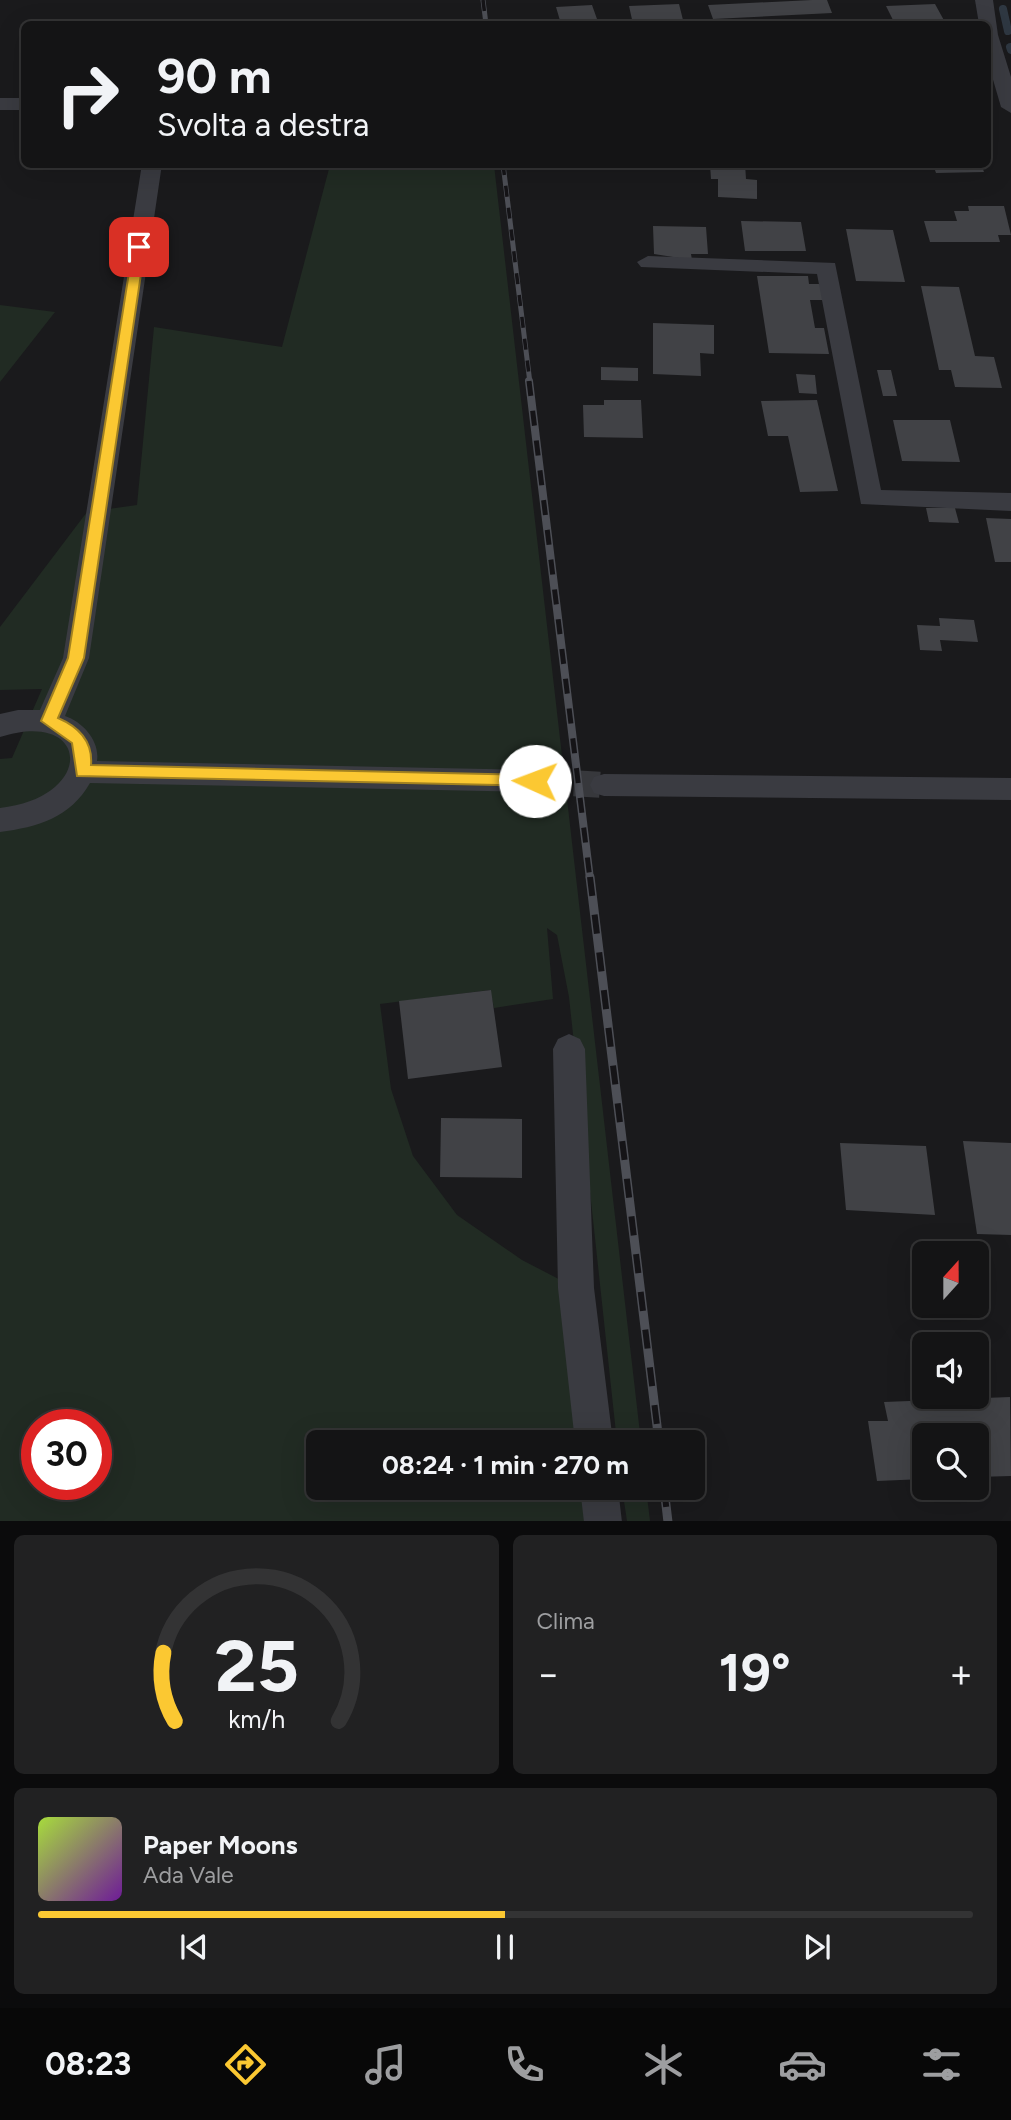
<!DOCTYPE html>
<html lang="it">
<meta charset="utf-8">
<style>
:root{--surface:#141415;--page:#212122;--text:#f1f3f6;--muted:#9d9ea0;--line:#333334;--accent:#fbc832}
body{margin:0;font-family:Figtree,sans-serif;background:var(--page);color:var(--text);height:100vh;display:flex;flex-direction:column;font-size:26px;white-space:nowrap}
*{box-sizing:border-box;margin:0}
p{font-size:23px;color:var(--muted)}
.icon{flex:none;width:38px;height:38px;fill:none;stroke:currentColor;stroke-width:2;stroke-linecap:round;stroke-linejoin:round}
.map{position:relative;height:1521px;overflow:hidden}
.side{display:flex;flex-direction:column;gap:14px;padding:14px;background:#0b0b0c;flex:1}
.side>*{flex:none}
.banner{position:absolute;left:21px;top:21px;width:970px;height:147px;border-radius:10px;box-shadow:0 7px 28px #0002,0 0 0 2px var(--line);background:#141415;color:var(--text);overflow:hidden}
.needle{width:46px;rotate:21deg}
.fabs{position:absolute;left:912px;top:1241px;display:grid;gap:14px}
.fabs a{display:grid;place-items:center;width:77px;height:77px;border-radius:10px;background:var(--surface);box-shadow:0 7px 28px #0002,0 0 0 2px var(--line);font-size:35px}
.speed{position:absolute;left:21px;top:1409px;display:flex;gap:14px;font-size:35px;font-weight:700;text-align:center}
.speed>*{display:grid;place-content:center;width:91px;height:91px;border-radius:50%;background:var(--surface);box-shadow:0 7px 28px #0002,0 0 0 2px var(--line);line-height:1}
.speed .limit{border:10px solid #d22;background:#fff;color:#111}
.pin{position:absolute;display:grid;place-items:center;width:60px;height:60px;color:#fff;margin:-30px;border-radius:14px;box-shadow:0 4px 10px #0006}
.me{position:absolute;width:77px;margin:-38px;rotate:272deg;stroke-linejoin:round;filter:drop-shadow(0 0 5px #0008)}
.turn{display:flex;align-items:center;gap:24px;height:147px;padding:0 21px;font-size:32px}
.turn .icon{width:91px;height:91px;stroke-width:2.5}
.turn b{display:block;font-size:49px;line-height:60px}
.big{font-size:52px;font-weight:700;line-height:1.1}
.side .tile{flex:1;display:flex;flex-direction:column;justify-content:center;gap:10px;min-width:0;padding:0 24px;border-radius:10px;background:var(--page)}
.side .dial{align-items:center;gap:0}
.dial svg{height:182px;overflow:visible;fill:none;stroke:var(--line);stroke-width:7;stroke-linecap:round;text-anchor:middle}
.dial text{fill:var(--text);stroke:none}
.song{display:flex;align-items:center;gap:21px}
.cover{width:84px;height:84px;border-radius:10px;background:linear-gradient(135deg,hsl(80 70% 55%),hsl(280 70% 35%))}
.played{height:7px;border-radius:4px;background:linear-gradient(90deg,var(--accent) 50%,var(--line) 50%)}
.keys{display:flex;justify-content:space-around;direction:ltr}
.heat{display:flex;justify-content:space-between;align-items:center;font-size:38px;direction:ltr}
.side .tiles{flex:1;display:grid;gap:14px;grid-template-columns:1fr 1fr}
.tile:last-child{grid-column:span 2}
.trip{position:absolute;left:306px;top:1430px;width:399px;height:70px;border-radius:10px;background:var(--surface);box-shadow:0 7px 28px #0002,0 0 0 2px var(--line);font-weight:700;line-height:70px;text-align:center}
.tabs{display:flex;height:112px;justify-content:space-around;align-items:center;background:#080808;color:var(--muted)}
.tabs .icon{width:49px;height:49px}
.tabs .selected{color:var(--accent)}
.tabs b{font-size:32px;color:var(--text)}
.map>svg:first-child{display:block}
.green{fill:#212b23;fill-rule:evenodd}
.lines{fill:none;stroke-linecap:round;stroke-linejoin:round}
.stream{stroke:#2e3741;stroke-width:8}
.building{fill:#414246}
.minor-tunnel{stroke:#37383c;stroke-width:26;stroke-dasharray:26 13;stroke-linecap:butt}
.minor{fill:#3a3b41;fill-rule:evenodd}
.rail-far2-casing{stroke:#4d4f56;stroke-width:5}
.rail-far1-casing{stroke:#4d4f56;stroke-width:8}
.rail-casing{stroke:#4d4f56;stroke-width:9}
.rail-far2{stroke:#151417;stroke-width:3.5;stroke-dasharray:11;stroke-linecap:butt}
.rail-far1{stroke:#151417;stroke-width:5;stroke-dasharray:15;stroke-linecap:butt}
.rail{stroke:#151417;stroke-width:6;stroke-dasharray:19;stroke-linecap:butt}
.route{fill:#fbc832;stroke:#a38220;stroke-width:2}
</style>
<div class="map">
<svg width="1011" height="1522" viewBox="0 0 1011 1522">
<rect width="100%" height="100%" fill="#1a1a1c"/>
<path class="green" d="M330,165H494L641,1442H617L569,997L557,935L547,928L553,999L494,1008L490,990L380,1004L391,1089L413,1156L457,1215L522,1260L576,1288L593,1442H318V1488H598L602,1521H0V759L12,758L42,689L0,690V627L87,512L137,505L154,327L282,347ZM37,1424H96V1484H37Z
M0,305L55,312L0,382Z
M622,1488H646L650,1521H627Z"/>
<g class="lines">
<path class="stream" d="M1003,9L1008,31
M1010,47L1011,50"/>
</g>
<path class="building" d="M812,0H827L832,13L713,19L708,5Z
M679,4L684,24H633L629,6Z
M935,4L946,24H895L886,6Z
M592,5L597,19L585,20L587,24H561L556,7Z
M710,164H745L746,179L757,180V199L718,197V179H711Z
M933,164H981L984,172L936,173Z
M968,206H1004L1011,235H998L1000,242H930L924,221H957L954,211H969Z
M741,221L801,222L806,251H745Z
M653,226L706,227L708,254H691L692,260L654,254Z
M846,229L893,230L905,282L856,281Z
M757,276H808L809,284H821L824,300H810L815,328H824L829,354L769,353Z
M921,286L959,287L975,356L994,357L1002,388L955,387L951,370H939Z
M653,323L714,325V354L700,353L701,376L653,374Z
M601,367L638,368V381L601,380Z
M877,370H891L897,396H883Z
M796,374L815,375L817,394L799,393Z
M604,400H641L643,438L584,437L583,405H604Z
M817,400L838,491L800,492L788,436H768L761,401Z
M893,420H950L960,462L902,461Z
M926,508H955L959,523L929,522Z
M986,518L1011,519V562H995Z
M939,618L974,620L978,642L940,640L942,651L920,650L917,625L940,626Z
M491,990L502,1067L408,1079L399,1001Z
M441,1118L522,1119V1178L440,1177Z
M963,1141L1011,1143V1235L977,1234Z
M840,1143L926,1146L935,1215L846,1210Z
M1010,1397L1011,1476L976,1477V1435H924V1479L877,1481L868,1421H888L884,1402Z"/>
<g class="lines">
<path class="minor-tunnel" d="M535,781L604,785"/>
<path class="minor" d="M975,0H993L998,35L1011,77V113L1001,107L987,59V24H979Z
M0,98H24V110H0Z
M142,164H162L89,658L65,716C83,722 100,741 97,761L535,770L545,773L549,781L545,789L535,792L90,783C70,818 38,827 0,832V808C97,797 90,708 0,737V714L18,710H40L63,658Z
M648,256L835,263L881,490L1011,493V511L861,504L817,274L641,267L637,262Z
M604,774L1011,778V800L604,796L594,793L590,785L594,777Z
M569,1034L580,1039L585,1049L594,1288L613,1442H575L558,1288L553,1049L558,1039Z
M580,1488H618L622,1522H584Z"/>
<g class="rail-far2-casing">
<path id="rail-far2" d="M483,0L486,24
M503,164L530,383"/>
</g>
<g class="rail-far1-casing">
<path id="rail-far1" d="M529,381L590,879"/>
</g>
<g class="rail-casing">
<path id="rail" d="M590,877L659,1442
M664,1488L668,1522"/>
</g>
<use href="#rail-far2" class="rail-far2"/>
<use href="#rail-far1" class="rail-far1"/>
<use href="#rail" class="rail"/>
</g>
<path class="route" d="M139,243L145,247L84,658L58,718C79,727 93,741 91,765L535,775L543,781L541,786L77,776L72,743L41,721L68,658L133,247Z"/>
</svg>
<div class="fabs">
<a><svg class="needle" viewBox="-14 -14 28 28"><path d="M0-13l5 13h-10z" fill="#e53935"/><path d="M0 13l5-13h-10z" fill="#9d9ea0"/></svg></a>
<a><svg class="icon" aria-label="sound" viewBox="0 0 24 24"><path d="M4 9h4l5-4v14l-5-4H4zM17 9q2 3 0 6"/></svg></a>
<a><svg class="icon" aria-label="search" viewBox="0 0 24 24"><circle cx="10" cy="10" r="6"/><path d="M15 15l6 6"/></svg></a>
</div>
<div class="speed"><div class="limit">30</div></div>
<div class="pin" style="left:139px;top:247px;background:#d93025"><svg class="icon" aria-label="arrive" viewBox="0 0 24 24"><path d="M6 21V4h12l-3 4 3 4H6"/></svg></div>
<svg class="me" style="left:535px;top:781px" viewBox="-20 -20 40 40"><circle r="19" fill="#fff"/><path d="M0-13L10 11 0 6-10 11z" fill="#fbc832"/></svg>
<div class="trip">08:24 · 1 min · 270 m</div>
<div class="banner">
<div class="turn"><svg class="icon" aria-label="right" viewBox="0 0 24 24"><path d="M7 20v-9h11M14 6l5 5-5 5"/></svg><div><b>90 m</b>Svolta a destra</div></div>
</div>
</div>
<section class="side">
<div class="tiles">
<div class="tile dial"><svg viewBox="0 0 100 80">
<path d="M14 69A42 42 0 1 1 86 69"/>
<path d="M14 69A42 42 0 0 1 9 39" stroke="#fbc832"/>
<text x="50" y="56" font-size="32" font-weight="700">25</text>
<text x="50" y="72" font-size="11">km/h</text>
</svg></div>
<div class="tile"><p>Clima</p>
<div class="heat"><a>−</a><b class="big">19°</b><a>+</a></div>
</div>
<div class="tile">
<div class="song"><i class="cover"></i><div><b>Paper Moons</b><p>Ada Vale</p></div></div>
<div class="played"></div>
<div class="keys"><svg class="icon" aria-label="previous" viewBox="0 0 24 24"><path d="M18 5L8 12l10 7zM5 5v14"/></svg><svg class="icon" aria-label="pause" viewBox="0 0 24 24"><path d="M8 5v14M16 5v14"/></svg><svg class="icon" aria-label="next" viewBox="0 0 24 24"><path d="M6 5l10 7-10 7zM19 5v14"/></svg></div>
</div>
</div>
</section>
<nav class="tabs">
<b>08:23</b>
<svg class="icon selected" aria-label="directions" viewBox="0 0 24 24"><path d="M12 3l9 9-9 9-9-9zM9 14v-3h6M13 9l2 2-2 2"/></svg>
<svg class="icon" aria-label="music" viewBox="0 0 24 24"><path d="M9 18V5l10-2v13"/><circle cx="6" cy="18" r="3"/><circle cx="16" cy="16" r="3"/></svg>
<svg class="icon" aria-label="phone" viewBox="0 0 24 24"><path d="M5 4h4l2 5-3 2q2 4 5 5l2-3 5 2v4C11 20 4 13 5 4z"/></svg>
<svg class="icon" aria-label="climate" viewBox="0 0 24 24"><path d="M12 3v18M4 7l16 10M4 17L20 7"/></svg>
<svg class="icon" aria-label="car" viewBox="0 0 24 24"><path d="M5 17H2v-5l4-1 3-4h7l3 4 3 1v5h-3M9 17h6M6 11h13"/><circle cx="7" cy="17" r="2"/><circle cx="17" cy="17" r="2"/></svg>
<svg class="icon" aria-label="filters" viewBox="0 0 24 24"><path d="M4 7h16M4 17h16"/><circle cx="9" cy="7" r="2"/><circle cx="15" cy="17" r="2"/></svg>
</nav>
